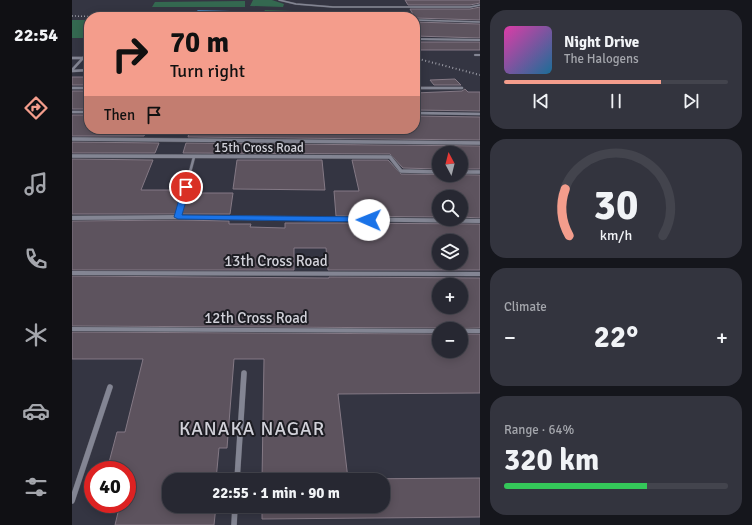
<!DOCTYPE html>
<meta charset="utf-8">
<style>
:root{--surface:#272832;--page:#33343e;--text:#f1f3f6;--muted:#a4a6ac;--line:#43444d;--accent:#f49d8c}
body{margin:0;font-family:Signika,sans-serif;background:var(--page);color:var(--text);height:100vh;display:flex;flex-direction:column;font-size:15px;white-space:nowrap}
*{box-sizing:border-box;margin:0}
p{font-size:13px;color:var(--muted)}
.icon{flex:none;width:22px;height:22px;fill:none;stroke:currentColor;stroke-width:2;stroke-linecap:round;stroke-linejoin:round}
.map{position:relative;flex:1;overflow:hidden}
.sheet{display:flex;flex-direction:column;gap:10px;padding:10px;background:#15161c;width:272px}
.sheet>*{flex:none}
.hud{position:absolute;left:12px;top:12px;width:336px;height:122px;border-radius:16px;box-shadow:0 2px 10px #0003,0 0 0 1px var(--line);background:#f49d8c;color:#111;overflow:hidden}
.needle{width:26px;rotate:353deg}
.tools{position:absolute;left:360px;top:146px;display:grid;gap:8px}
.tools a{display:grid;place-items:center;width:36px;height:36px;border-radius:50%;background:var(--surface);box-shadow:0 2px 10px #0003,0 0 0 1px var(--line);font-size:20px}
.speed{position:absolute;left:12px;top:461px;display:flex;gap:8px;font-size:20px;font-weight:700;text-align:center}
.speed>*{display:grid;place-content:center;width:52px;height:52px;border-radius:50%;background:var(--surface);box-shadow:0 2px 10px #0003,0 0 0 1px var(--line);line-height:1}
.speed .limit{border:6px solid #d22;background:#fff;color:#111}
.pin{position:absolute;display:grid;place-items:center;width:34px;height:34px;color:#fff;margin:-17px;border:2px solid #fff;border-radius:50%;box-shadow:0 1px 4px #0007}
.me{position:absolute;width:44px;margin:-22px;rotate:271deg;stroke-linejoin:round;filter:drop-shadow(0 0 3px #0008)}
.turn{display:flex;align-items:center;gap:14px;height:84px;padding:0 20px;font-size:18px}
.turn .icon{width:52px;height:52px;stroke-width:2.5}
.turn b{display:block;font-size:28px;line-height:34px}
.then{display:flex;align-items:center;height:38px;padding:0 20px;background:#0003;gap:8px;font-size:15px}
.big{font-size:30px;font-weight:700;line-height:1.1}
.sheet .card{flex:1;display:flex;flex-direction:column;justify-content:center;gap:6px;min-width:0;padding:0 14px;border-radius:16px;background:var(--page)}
.sheet .dial{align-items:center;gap:0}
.dial svg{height:104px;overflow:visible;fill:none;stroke:var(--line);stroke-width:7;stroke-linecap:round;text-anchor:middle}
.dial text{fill:var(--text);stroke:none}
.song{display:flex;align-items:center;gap:12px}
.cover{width:48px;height:48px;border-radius:6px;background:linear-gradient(135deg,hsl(320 70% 55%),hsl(200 70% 35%))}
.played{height:4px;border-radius:2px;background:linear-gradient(90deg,var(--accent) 70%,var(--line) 70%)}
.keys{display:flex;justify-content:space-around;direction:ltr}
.heat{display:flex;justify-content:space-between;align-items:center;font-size:22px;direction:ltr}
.charge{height:6px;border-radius:3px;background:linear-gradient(90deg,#34c759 64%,var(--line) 0)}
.trip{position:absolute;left:90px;top:473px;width:228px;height:40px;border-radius:16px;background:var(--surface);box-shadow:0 2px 10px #0003,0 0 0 1px var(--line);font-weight:700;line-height:40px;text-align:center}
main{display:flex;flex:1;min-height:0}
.tab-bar{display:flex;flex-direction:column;width:72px;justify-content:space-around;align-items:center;background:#101014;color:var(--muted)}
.tab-bar .icon{width:28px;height:28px}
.tab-bar .on{color:var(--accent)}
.tab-bar b{font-size:18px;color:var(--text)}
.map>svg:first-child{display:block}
.green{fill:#346850}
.water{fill:#4585bb}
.building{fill:#5d535e;stroke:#847985;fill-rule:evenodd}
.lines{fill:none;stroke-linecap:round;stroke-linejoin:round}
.service-far1-casing{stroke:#52535d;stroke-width:2}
.service-casing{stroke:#52535d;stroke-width:3.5}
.minor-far4-casing{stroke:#52535d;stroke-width:2.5}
.minor-far3-casing{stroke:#52535d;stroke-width:3}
.minor-far2-casing{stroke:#52535d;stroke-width:4.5}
.minor-far1-casing{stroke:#52535d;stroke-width:5}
.minor-casing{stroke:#52535d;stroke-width:6}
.tertiary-casing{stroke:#52535d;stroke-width:1}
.service-far1{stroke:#838593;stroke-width:1.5}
.service{stroke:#838593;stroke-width:2.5}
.minor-far4{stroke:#838593;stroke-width:2}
.minor-far3{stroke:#838593;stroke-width:2.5}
.minor-far2{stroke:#838593;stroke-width:3.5}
.minor-far1{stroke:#838593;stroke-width:4}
.minor{stroke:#838593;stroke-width:5.5}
.tertiary{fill:#838593;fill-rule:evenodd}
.rail-far1{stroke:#9899a3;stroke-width:1.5;stroke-dasharray:1 2;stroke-linecap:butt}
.rail{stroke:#9899a3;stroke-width:2;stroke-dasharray:1 2.5;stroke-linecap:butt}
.route{fill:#1a73e8;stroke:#114b97}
.labels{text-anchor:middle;stroke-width:4;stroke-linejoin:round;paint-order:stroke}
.far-street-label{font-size:13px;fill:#d1d1d9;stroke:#1d1d23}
.street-label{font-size:15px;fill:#d1d1d9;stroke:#1d1d23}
.near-neighbourhood-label{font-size:19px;letter-spacing:1px;fill:#d1d1d9;stroke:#1d1d23}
</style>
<main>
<nav class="tab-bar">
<b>22:54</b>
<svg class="icon on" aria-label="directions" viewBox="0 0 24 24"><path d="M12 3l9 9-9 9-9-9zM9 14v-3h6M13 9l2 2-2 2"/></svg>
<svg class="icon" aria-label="music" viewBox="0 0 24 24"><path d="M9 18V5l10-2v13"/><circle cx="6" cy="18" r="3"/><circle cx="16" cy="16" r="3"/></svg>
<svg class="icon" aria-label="phone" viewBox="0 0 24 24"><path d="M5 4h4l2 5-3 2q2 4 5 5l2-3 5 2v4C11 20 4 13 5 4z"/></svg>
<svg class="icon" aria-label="climate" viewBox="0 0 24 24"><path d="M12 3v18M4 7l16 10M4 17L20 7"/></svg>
<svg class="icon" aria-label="car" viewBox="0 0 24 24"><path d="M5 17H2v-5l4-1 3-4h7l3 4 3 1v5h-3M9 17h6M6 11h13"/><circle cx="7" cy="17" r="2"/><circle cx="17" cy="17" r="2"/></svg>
<svg class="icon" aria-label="filters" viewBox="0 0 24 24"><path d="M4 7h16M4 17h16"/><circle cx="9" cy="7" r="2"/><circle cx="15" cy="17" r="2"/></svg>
</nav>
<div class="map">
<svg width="408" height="525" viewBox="0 0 408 525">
<rect width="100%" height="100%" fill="#343542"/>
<path class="green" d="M181,0H200L212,4L211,7L178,6Z
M173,1V7H80L83,2Z
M193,10L221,11L218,17H188Z
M0,20H17V38H0Z"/>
<path class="water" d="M126,10L159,11L155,16L121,14Z"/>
<path class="building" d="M333,0H408V3L398,5H336Z
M408,7V20L343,18L338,9H398Z
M343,22L408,24V38L343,36Z
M343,42H408V50H343Z
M0,77H17V85H0Z
M383,79L389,85H362L358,80Z
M393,89L396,92H408V111L343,110V93L390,91Z
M0,91H17V109H0Z
M0,115H17V129H75L72,136H0Z
M343,116L408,117V140L116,137L118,129H343Z
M0,142L87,143L83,153H0Z
M114,143L408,146V169H389V153H367V169L331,168L318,154L111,153Z
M0,159L81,160L69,190H100L99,193H110L104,214H0Z
M165,160H250L253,190L161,189Z
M280,160H316L329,174L408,175V218L389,217V197H367V217L264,216L262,191H287Z
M115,193H161L158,214H110Z
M106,220L157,221V224H179L178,227L213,228V223H265L408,224V270H256L254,248H222V270H0V221ZM367,241H389V263H367Z
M0,276L257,278V277L408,278V328L370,329L367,328L0,326ZM367,285H389V307H367Z
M0,332L367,334V351H389V334H408V393L266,394L276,479L408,478V517L190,519V506H311V480H190L192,359H162L155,448H147L144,480H97V506H144L142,525H43L48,504H55V470H35L45,432H53L71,359H0Z"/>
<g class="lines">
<g class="service-far1-casing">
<path id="service-far1" d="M207,0L224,4L261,7H398L408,5
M343,20L408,22"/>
</g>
<g class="service-casing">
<path id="service" d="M106,217L122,157"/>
</g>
<g class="minor-far4-casing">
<path id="minor-far4" d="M343,39L408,40
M403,55H408
M11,58L17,52"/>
</g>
<g class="minor-far3-casing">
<path id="minor-far3" d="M0,58H11
M0,70L12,57
M0,71L17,70
M0,88H17
M343,88H390
M0,112H17
M343,113L408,114"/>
</g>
<g class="minor-far2-casing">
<path id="minor-far2" d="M0,139L408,143
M0,156L318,157L329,171L367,172
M389,172H408"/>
</g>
<g class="minor-far1-casing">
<path id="minor-far1" d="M0,273L408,274
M0,329L367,331
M389,331H408"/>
</g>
<g class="minor-casing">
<path id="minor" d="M165,480L172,373
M0,501L38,387
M162,525L163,506"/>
</g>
<g class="tertiary-casing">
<path id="tertiary" d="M106,215L408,219V223L106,219L0,220V216Z"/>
</g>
<use href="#service-far1" class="service-far1"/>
<use href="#service" class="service"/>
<use href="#minor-far4" class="minor-far4"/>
<use href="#minor-far3" class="minor-far3"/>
<use href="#minor-far2" class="minor-far2"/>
<use href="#minor-far1" class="minor-far1"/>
<use href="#minor" class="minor"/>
<use href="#tertiary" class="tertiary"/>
<path class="rail-far1" d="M0,16L37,17"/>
<path class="rail" d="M343,58L408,75"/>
</g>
<path class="route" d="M111,185H116L118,187L110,215L297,217L301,220L297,222L106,219L102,217Z"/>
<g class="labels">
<g class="far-street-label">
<text x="187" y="152">15th Cross Road</text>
</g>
<g class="street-label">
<text x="204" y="266">13th Cross Road</text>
<text x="184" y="323">12th Cross Road</text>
</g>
<g class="near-neighbourhood-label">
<text x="180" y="435">KANAKA NAGAR</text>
</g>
</g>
</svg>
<div class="tools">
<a><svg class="needle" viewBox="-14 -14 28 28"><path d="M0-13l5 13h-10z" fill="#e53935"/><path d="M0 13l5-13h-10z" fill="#a4a6ac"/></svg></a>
<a><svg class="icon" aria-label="search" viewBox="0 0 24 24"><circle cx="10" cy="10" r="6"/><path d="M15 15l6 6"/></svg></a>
<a><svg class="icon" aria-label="layers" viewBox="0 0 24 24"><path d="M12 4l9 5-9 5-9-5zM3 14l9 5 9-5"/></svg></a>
<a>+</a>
<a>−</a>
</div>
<div class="speed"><div class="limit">40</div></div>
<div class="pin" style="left:114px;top:187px;background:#d93025"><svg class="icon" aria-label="arrive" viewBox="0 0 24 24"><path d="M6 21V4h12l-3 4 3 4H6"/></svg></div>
<svg class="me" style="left:297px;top:220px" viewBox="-20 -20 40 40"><circle r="19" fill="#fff"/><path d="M0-13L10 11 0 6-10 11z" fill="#1a73e8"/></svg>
<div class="trip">22:55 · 1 min · 90 m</div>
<div class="hud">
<div class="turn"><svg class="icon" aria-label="right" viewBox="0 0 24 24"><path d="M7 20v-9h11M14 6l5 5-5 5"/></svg><div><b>70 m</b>Turn right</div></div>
<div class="then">Then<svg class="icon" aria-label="arrive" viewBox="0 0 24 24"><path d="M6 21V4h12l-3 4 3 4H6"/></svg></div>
</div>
</div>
<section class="sheet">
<div class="card">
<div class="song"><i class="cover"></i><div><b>Night Drive</b><p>The Halogens</p></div></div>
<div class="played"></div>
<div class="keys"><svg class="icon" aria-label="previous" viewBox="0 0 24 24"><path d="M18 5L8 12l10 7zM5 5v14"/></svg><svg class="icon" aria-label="pause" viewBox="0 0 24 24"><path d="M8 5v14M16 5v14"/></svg><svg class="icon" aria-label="next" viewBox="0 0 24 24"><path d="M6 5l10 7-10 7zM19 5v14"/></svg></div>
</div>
<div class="card dial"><svg viewBox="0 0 100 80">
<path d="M14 69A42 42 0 1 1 86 69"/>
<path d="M14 69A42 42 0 0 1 11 33" stroke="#f49d8c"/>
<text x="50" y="56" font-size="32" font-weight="700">30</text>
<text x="50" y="72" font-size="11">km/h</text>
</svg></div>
<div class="card"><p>Climate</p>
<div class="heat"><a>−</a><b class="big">22°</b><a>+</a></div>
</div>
<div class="card"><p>Range · 64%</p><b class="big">320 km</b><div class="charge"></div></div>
</section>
</main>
